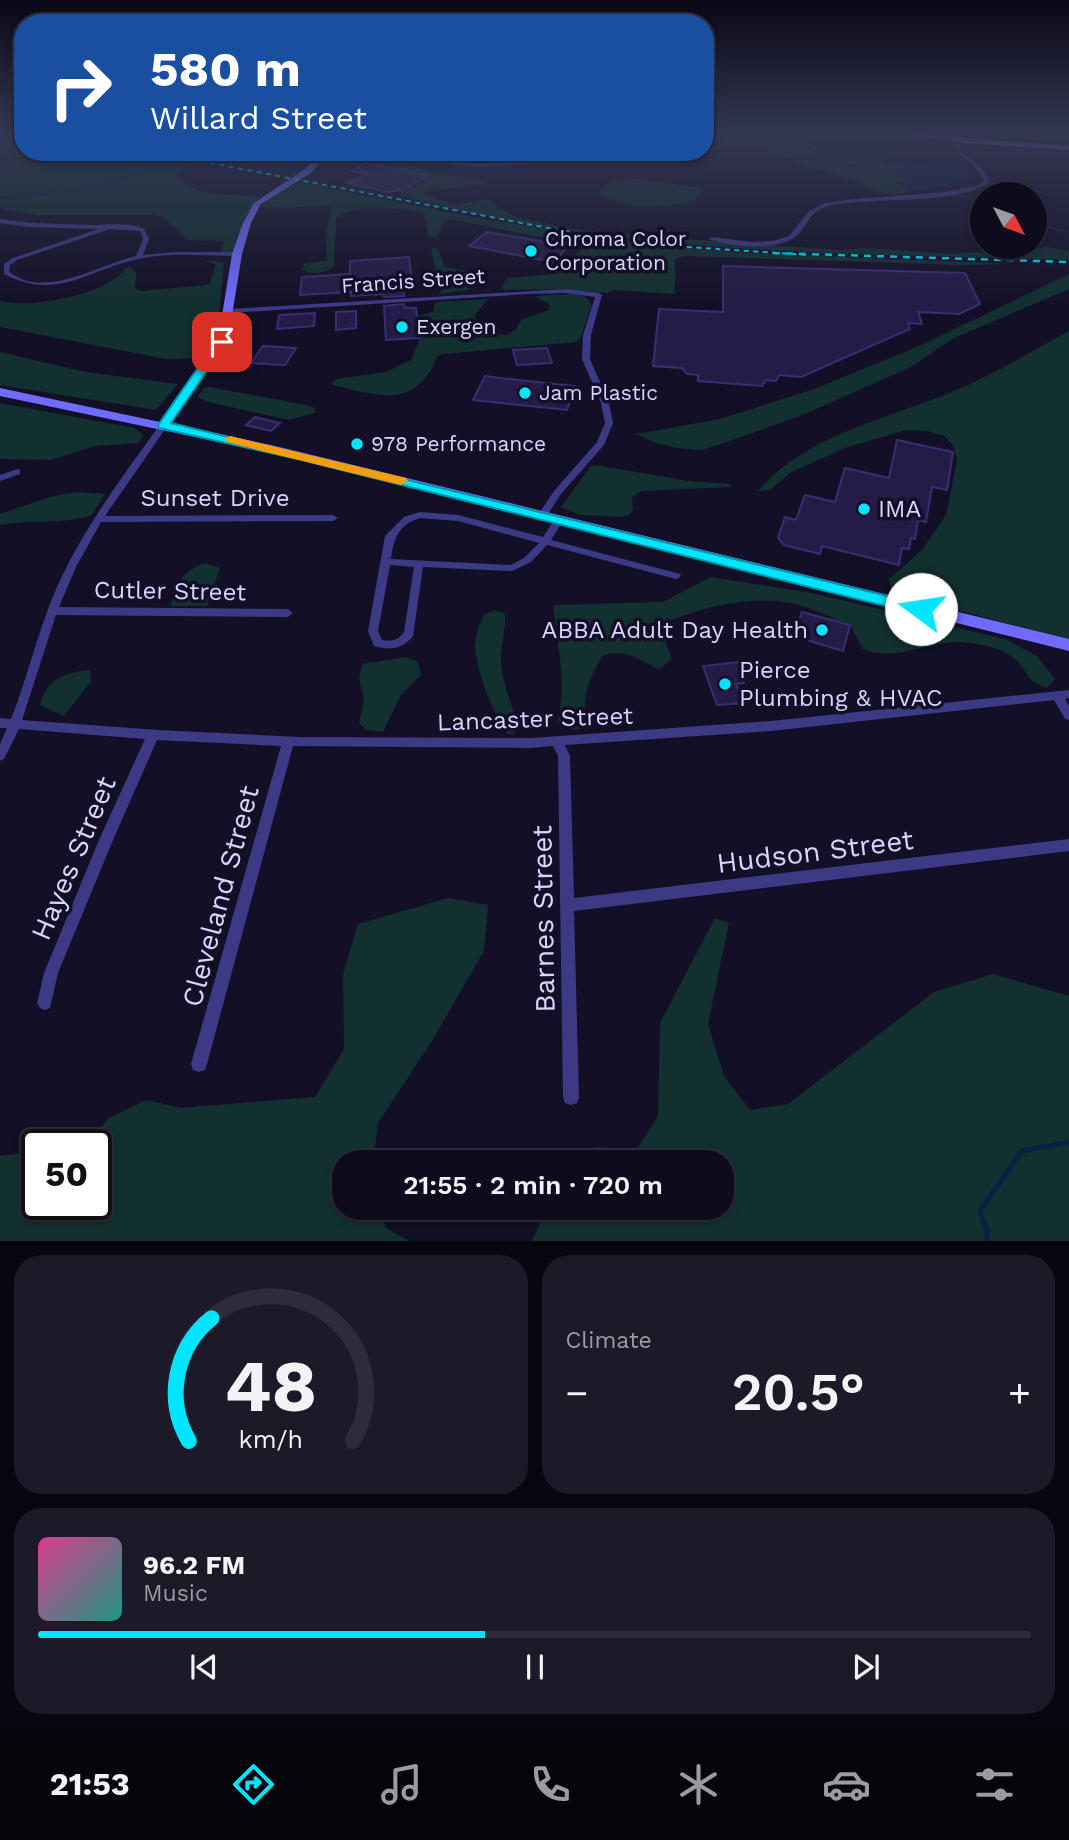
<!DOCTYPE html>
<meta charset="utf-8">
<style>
:root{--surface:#0e0b1c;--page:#1c1929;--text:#f1f3f6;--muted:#9b9ba3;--line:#2e2b3b;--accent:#00e5ff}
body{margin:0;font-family:"Work Sans",sans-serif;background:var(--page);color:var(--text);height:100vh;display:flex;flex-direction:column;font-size:26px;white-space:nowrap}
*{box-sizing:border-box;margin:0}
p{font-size:23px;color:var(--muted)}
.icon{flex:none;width:38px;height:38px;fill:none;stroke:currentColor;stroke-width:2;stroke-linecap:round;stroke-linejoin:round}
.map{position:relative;height:1241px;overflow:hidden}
.side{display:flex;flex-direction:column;gap:14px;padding:14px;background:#08060f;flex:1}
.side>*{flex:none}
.guide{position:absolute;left:14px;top:14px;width:700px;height:147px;border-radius:28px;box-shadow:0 4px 10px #0003,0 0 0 2px var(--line);background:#1a4fa0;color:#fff;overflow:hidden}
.needle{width:46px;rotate:131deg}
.fabs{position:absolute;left:970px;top:182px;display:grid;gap:14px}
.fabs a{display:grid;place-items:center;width:77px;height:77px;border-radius:50%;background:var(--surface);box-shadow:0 4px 10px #0003,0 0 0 2px var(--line);font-size:35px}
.speed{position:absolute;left:21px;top:1129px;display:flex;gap:14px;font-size:35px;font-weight:700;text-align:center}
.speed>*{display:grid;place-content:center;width:91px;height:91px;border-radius:50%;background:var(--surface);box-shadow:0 4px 10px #0003,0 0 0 2px var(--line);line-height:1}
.speed .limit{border:4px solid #111;border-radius:10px;background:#fff;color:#111}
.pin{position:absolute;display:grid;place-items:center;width:60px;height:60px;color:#fff;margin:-30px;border-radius:14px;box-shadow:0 4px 10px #0006}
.me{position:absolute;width:77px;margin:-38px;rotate:284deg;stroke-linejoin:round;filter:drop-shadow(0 0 5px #0008)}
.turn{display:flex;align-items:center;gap:24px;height:147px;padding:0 21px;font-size:32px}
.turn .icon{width:91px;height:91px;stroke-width:2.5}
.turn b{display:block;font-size:49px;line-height:60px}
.big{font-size:52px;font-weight:600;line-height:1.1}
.side .card{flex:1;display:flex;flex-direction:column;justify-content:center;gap:10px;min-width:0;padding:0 24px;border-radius:28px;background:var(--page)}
.side .dial{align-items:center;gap:0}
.dial svg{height:182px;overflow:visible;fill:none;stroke:var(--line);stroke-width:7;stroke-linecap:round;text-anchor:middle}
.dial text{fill:var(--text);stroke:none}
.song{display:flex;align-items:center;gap:21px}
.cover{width:84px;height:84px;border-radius:10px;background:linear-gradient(135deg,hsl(330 70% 55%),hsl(170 70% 35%))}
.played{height:7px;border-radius:4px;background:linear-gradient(90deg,var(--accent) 45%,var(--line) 45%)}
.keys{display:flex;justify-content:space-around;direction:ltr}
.heat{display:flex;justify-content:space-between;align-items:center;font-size:38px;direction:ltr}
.side .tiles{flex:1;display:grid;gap:14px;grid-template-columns:1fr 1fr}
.card:last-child{grid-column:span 2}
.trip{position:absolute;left:332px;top:1150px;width:402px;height:70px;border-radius:28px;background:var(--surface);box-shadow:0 4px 10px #0003,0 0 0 2px var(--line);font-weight:600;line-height:70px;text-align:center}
.dock{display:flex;height:112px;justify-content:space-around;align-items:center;background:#06040b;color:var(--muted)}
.dock .icon{width:49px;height:49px}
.dock .on{color:var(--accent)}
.dock b{font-size:32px;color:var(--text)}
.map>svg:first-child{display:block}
.green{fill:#12302f}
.water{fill:#0a1f44}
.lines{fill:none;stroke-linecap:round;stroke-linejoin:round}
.stream-far1{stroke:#0a1f44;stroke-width:2}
.stream{stroke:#0a1f44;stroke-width:5}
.building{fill:#241b47;stroke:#3b2d73;stroke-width:2}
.street{fill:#3d3a85;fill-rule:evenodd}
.secondary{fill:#6f6bff;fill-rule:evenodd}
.primary{fill:#c25bff;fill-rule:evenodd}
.rail-far1{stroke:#00e5ff;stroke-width:2;stroke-dasharray:5 4.5;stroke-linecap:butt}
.rail{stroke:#00e5ff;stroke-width:2.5;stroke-dasharray:7 6;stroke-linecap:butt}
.route{fill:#00e5ff;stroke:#0095a6;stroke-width:2}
.slow{fill:#f59e0b}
.poi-dot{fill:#00e5ff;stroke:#130f26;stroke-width:2.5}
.labels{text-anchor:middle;stroke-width:7;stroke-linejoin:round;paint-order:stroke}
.far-poi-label{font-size:21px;fill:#d9d4ff;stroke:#130f26;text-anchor:start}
.far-street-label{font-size:21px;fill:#d9d4ff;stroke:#130f26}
.street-label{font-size:24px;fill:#d9d4ff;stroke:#130f26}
.poi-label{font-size:24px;fill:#d9d4ff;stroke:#130f26;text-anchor:start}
.near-street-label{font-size:28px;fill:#d9d4ff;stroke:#130f26}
</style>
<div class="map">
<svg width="1069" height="1242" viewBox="0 0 1069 1242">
<rect width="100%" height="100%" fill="#130f26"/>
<path class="green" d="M705,133C730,133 776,128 798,133C805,134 809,141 814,146C831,159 851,163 869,152L867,148L882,156L885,163L905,166L894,170L903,175H922L896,183L909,192C891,198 871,191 857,181L814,169L761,147L747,145L705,151Z
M23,139V152H143L186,159L189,160L176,176C201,200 228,193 259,197L247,215L234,251L223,253L221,251L224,241L188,240L162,217L153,215H39L0,209V142Z
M162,152H293L312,159V163L260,159H214Z
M330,152H390L386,159L388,161L446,175L485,181L489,183L427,191L422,194L455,205L486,199L515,217L573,229L630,235L837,250L866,248L951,254L1048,247L1069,251V260C849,253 627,256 413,199L400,193L425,182L428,176L366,163L354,155Z
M640,179L698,188L703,191L693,202C666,208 622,211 599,193C607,177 624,180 640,179Z
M304,183L482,219L660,246L748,253L1017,264L962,265L683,256L675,259V294L614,290L608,293L559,289L504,290L501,288L507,278L557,274L585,246L451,219L442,224L437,238L429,236L424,213C401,208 355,203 336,218L334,266C327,274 311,275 302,270L304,264L327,260L326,236L331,206L261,208C269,194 288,183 304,183Z
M431,248H438L444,267L472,272L474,281L469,290L441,294Z
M211,260L224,263L217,339L206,358L166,359L0,327V300C22,310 88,296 108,283C116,279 122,271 130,266L136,273L135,288L141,291L206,285L210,283L216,265L205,261Z
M1069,274V289L954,338L911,367L800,416L721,444L702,450L676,448L653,442L637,434L720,419L814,389L917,347Z
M573,294L584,296L592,304L580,339L576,342L443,354L437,356C433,372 418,390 401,394C386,399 346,389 331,384L337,379L386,372L411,360L420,338L417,316L433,312L435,302L488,299L475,315L476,326L481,333L507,335L516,329L521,320L549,310V303L538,299L536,296Z
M1069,331V639L909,598L892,591L889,579L922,550L946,515L957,460L953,445L944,436L927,431L906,430L845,448L790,473L770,490L758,491C805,434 895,417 961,388C998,372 1033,350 1069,331Z
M0,352L86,372L178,384L156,410L0,385Z
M209,387L306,405L315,408V413L289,420L208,402L197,397L204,388Z
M0,403L134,428L143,435L139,443L95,446L51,460L0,459Z
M596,465L688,481L730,484L731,487L642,491L632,497L633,510L629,515L623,517L580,515L561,507L590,467Z
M79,492L105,494L92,515C63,525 30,519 0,525V514L53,496Z
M205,563L220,568L207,606H171C173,585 185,569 205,563Z
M711,577L812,593L1005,639L1037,656L1055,679L1047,688C1022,678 1031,674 1016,660C1005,649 985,645 970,643C933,637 899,664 863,649L850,625C827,616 803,603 777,601C740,598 699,608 665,623L666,644L672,659L659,669C638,660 626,648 602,656C588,682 582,695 586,725L577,730L563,729L557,723C568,683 557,645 553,605L663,602Z
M495,610L505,614C506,630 501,644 501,658C501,682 513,705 518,728L513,735L506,733C493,713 477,672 475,648C475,635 479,626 484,615Z
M405,657L418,662L421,675L401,695L383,732L366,730L359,723L364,700L359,679L362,664Z
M90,670L91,681L64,716L40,705C46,679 66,672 90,670Z
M448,898L488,905L484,951L432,1041L378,1123L373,1162H345V1208H378L386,1228L409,1241H0V1156L37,1151V1204H96V1144H86L109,1118L146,1100L181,1108L315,1097L344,1049L343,974L358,924Z
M715,918L729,923L708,1024L724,1076L750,1110L788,1104L934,992L993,974L1069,996V1241H532L547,1208H723V1162H572L595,1147L637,1149L658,1116L660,1023Z"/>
<path class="water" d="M897,160L966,171L972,176L962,183L916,191L896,183L921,175H903L893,170L905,166L897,163Z"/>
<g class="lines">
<path class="stream-far1" d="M780,133L838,163L919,178
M201,155L215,152
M943,185L955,189
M960,195L977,203V209L982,211
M0,198C60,194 117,185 172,160
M1034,223L1069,232"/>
<path class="stream" d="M987,1242V1231L980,1211L1022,1151L1069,1142"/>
</g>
<path class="building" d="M366,163L428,176L403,190L387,192L347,183L367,174L351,171Z
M487,232L569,246L553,262L469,246Z
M409,257L413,288L403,289L404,296L384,297L383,294L351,296V292L300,295L302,277L350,274V261Z
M723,266L965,273L980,304L959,314L918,312L922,324L908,323L910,329L801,377L779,375L776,381L766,380L762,386L698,381V375L687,374L682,368L653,366L659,309L723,312Z
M404,304L405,308H416L420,338L386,340L384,306Z
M356,311V328L336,330V312Z
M315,313L314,326L277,329L279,315Z
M263,346L296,348L285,365L251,363Z
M547,348L552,363L517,365L513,350Z
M485,376L500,378L575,386L567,410L473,400Z
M255,417L280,423L271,431L246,425Z
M897,440L953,452L947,490L932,487L926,522L918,520L915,539L911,538L909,549L902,548L899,565L822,546L820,554L784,545L778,538L785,517L796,520L805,495L835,502L845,468L889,478Z
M802,612L850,625L843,651L793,636Z
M748,661L754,674L740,675L744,683L736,684L744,703L717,705L703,666Z"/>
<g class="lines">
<path class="street" d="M22,138V140L0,142V140Z
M953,139C956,143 959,148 963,153C973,163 987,168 989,183C951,206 874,196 829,206C806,213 811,223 796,236C780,251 728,247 709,239L712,237L752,242L773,241L789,236L809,211L825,203L845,200L945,192L977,186L984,181C978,164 957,158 951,140Z
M424,152C434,152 447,161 461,163C499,167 539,159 577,152H589C558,163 468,174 438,161C433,159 428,155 424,152Z
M0,219C32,224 63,224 95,225C110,225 130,222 144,229L149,239L143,255L175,252H237L240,254L237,256C205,256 171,252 139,259C88,269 57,302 4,274V264L13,258L99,229L28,227L0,223ZM110,229L140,231L143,239L136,256C103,264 58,291 24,280C19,278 14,275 9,272L10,265L17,260Z
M566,289L599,293L602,295L591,335L590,359L609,403L613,423L604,445L561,494L546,517L543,518L538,515L554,491L597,442L605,423L601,403L582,359L583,335L595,297L566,293L528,294L229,313L226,311L229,309Z
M161,423H164L168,425L105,516L333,515L338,518L333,521L101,522L76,567L59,607L288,609L293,613L288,617L56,615L22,720L158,730L300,737L532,738L771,721L1069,690V698L1065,699L1069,706V720L1065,719L1054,700L771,731L565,745L570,756L574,898L1069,839V851L574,911L579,1097L577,1103L571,1105L565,1103L563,1097L558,756L553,746L532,748L293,746L207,1064L205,1070L199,1072L193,1070L191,1064L281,746L157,740L113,840L58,973L50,1008L45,1010L40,1008L37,1003L44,973L99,840L145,739L19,729L4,759L0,761V744L7,728H0V718L11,719C28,676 38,630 57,587C84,527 123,476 161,423Z
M17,469L20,470V474L0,481V475Z
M420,512L458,515L543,537L556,517L559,516L564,519L551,540L680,574L681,576L676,579L547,545L531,562L512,571L423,567L413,636C402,650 390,650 374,646L368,631L385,536L404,517ZM420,518L458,521L539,543L524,558L511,565L391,559C394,538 398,525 420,518ZM390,565L414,567L404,632C398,640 392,642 382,640L378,631Z"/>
<path class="secondary" d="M321,152H329L311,173L261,204L251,223L242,254L228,340L171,424L271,445L1069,639V651L271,453L0,396V388L160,422L218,340L232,254L243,223L254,203L305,169Z"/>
<path class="primary" d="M897,133L1069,146V150L966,143Z"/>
<path class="rail-far1" d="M0,134L23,137
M154,152L558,230L672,246L809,255"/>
<path class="rail" d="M773,253L1069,262"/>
</g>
<linearGradient id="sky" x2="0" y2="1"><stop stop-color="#0a0815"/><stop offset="0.43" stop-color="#333752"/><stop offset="1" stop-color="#333752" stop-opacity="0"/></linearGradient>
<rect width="1069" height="307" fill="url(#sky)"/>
<path class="route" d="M218,339L227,342L171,423L921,604L929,609L921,615L302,460L159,428L158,425Z"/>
<path class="slow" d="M230,436L406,478L408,481L401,485L226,442L224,439Z"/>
<g class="poi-dot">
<circle cx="531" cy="251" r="7"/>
<circle cx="402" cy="327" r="7"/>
<circle cx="525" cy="393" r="7"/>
<circle cx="357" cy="444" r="7"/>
<circle cx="864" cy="509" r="7"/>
<circle cx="822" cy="630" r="7"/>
<circle cx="725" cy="684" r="7"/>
</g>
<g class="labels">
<g class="far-poi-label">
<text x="545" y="246">Chroma Color<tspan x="545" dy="24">Corporation</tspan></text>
<text x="416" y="334">Exergen</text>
<text x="539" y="400">Jam Plastic</text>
<text x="371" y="451">978 Performance</text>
</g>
<g class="far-street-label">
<text transform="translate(413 281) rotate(-4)" y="7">Francis Street</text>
</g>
<g class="street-label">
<text x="215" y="506">Sunset Drive</text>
<text transform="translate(170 591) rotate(1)" y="8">Cutler Street</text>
<text transform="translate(535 719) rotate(-2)" y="8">Lancaster Street</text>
</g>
<g class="poi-label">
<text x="878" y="517">IMA</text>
<text x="808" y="638" text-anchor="end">ABBA Adult Day Health</text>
<text x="739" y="678">Pierce<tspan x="739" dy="28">Plumbing &amp; HVAC</tspan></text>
</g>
<g class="near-street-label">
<text transform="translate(815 851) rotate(-7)" y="10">Hudson Street</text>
<text transform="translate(73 858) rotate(-67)" y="10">Hayes Street</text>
<text transform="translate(220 896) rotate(-75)" y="10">Cleveland Street</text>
<text transform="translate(543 919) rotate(-91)" y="10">Barnes Street</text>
</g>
</g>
</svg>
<div class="fabs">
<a><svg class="needle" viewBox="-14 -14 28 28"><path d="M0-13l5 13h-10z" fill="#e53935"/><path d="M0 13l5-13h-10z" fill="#9b9ba3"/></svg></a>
</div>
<div class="speed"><div class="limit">50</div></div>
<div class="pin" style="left:222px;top:342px;background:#d93025"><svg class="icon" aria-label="arrive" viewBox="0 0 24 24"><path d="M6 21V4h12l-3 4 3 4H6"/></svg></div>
<svg class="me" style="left:921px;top:609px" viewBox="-20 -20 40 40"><circle r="19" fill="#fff"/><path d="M0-13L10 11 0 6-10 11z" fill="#00e5ff"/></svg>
<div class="trip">21:55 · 2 min · 720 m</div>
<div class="guide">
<div class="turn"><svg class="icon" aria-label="right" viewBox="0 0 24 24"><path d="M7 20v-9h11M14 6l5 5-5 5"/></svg><div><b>580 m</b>Willard Street</div></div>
</div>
</div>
<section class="side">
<div class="tiles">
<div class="card dial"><svg viewBox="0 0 100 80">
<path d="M14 69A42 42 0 1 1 86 69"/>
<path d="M14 69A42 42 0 0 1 24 15" stroke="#00e5ff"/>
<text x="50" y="56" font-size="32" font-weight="700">48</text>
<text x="50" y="72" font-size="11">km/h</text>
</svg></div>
<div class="card"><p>Climate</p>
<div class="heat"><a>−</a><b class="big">20.5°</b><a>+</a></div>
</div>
<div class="card">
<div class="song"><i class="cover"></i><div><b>96.2 FM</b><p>Music</p></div></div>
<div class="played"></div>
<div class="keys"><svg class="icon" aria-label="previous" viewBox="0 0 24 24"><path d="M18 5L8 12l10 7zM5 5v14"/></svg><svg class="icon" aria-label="pause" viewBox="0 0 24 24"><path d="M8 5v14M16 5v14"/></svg><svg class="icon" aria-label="next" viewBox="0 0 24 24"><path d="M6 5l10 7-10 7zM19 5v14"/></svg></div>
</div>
</div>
</section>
<nav class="dock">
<b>21:53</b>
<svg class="icon on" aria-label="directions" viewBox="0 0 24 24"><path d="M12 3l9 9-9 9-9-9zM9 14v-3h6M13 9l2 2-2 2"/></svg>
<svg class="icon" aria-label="music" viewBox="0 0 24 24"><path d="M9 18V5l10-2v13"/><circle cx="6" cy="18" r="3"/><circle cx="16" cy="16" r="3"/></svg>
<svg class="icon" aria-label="phone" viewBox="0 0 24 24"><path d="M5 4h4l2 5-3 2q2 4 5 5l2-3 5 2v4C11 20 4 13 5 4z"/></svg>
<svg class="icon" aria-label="climate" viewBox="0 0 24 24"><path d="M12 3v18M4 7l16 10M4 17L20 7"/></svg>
<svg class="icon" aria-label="car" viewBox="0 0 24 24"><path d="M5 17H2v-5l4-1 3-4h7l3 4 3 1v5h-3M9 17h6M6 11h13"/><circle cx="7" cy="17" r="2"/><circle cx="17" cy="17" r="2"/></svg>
<svg class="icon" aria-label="filters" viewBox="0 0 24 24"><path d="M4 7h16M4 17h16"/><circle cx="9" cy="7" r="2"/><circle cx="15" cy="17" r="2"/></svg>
</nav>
